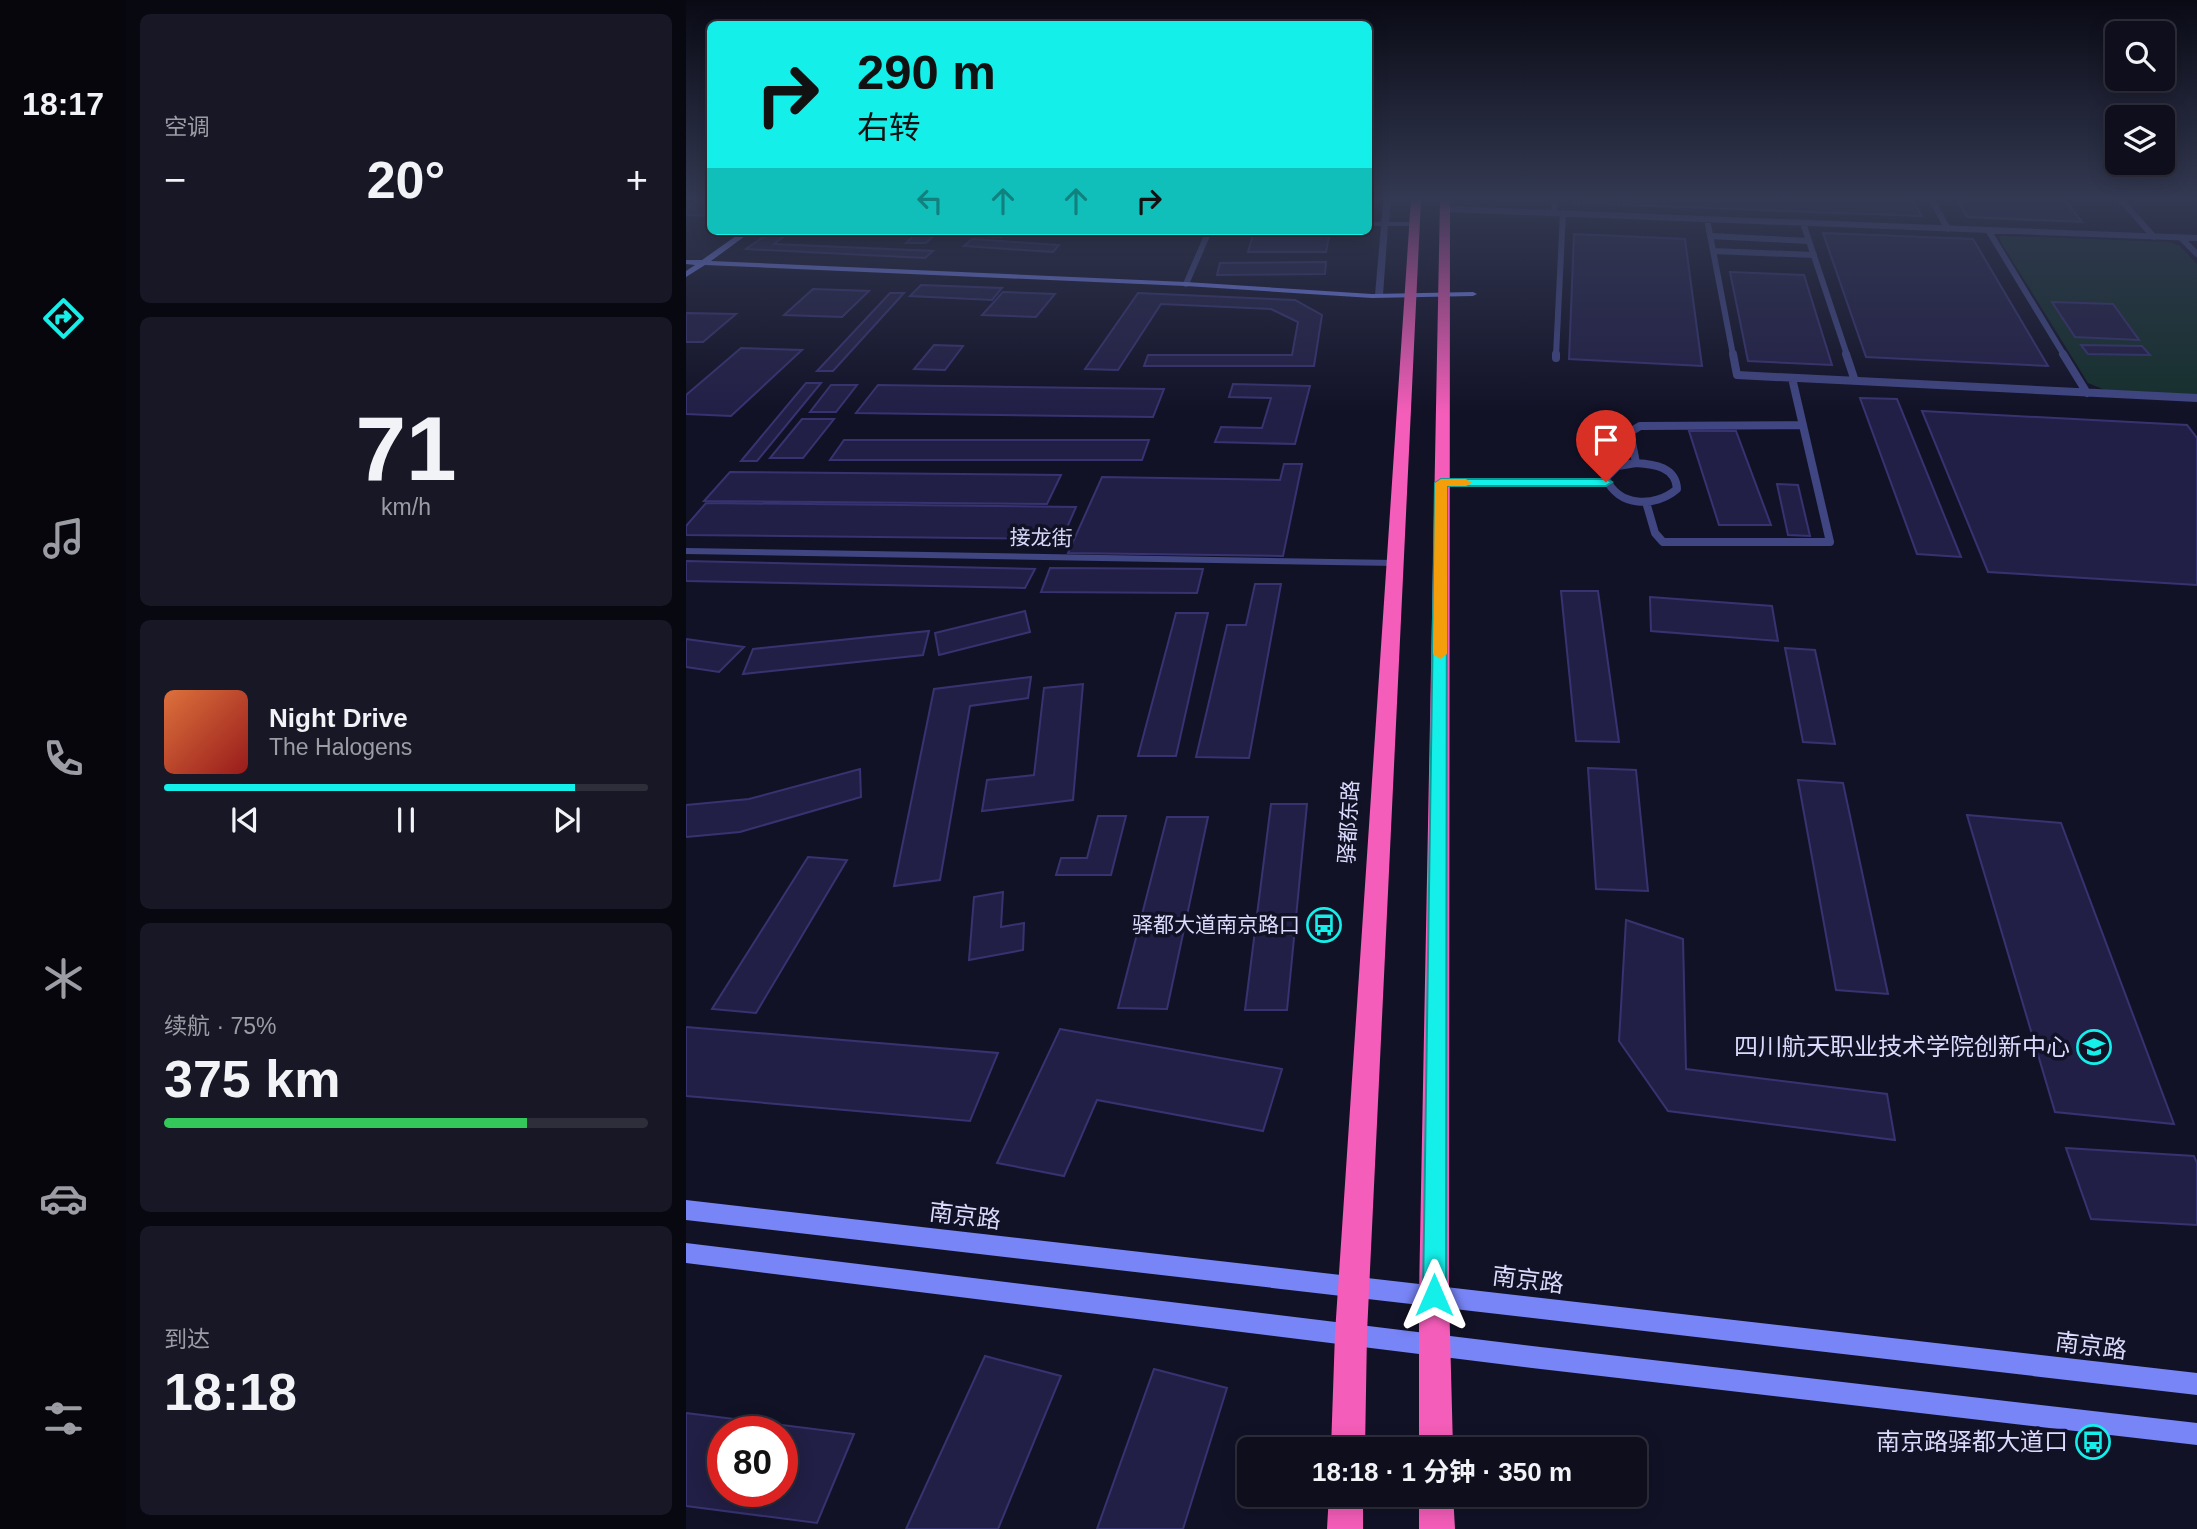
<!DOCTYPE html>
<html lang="zh">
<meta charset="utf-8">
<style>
:root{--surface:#0e0e1d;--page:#171726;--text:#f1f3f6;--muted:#9b9ca4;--line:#2e2e3b;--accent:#14efe9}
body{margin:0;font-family:Helvetica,"Noto Sans SC",sans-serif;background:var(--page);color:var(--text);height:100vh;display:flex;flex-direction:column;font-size:26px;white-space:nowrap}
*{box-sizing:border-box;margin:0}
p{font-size:23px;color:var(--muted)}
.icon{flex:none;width:38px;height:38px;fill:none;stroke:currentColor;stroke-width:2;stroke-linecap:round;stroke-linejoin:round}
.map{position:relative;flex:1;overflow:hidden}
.details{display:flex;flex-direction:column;gap:14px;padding:14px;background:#080810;width:560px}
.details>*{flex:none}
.hud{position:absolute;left:21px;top:21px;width:665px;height:214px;border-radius:10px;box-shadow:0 4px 18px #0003,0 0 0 2px var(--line);background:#14efe9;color:#111;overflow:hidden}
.buttons{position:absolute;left:1419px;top:21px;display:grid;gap:14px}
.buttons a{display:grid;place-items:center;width:70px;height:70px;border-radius:10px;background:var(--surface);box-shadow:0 4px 18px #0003,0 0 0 2px var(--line);font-size:35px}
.speed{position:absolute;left:21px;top:1416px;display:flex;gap:14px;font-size:35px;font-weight:700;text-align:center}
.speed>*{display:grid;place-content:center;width:91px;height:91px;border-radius:50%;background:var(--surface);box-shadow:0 4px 18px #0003,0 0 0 2px var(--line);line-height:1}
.speed .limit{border:10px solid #d22;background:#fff;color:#111}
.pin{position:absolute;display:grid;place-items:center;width:60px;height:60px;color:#fff;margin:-72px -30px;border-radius:50% 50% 50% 0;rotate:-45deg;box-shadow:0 0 7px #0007}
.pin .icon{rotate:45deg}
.me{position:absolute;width:77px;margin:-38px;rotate:0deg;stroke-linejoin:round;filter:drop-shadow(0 0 5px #0008)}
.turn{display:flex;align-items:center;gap:24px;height:147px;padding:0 35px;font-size:32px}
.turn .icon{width:91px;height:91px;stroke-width:2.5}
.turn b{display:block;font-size:49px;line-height:60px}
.lanes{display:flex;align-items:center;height:66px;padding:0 35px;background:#0003;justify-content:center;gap:35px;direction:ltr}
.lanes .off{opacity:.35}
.big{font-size:52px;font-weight:700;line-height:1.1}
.details .card{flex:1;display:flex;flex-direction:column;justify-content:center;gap:10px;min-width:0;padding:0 24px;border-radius:10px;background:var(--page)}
.details .dial{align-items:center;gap:0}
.dial b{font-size:91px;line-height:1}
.song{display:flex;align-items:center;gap:21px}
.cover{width:84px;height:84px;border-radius:10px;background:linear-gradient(135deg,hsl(20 70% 55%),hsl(0 70% 35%))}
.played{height:7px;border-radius:4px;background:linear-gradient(90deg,var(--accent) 85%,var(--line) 85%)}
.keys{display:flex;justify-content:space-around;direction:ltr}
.heat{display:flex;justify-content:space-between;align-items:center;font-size:38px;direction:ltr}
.charge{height:10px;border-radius:5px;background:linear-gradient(90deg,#34c759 75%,var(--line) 0)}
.trip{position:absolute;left:551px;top:1437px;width:410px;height:70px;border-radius:10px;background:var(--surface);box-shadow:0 4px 18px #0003,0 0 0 2px var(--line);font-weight:700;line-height:70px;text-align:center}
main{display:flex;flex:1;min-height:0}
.tabs{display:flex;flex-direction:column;width:126px;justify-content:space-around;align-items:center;background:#06060c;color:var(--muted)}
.tabs .icon{width:49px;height:49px}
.tabs .selected{color:var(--accent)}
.tabs b{font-size:32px;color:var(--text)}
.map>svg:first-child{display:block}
.green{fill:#15302c}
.building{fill:#221f46;stroke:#373371;stroke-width:2;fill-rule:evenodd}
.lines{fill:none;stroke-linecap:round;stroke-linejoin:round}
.lane-far1{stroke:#404682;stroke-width:6}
.lane{stroke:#404682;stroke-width:8}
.street{fill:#404682;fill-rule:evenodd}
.secondary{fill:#7885f6;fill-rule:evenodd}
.highway{fill:#f45db9;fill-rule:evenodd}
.route{fill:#14efe9;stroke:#0d9b97;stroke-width:2}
.slow{fill:#f59e0b}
.labels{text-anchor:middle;stroke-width:7;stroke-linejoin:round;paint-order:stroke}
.street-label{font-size:21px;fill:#dadafc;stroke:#121227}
.poi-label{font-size:21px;fill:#dadafc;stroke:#121227;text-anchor:end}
.near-poi-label{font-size:24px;fill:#dadafc;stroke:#121227;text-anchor:end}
.near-street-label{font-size:24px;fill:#dadafc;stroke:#121227}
</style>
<main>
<nav class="tabs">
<b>18:17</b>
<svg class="icon selected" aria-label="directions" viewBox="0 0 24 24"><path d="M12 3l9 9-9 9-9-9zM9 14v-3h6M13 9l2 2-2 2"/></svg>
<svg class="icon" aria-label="music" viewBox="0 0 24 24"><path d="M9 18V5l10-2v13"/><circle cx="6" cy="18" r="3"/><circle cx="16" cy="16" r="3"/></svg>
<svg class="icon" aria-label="phone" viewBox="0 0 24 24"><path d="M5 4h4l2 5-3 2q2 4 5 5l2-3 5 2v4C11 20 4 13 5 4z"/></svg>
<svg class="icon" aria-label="climate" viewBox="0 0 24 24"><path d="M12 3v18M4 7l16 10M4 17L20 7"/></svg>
<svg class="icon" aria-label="car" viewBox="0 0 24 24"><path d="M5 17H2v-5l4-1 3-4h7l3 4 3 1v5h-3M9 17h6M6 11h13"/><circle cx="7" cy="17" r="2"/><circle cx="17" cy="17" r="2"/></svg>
<svg class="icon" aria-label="filters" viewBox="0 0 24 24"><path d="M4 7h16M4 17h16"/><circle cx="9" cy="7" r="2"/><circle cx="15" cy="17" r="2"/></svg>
</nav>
<section class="details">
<div class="card"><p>空调</p>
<div class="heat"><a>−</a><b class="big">20°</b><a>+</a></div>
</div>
<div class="card dial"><b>71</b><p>km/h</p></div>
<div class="card">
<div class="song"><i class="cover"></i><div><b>Night Drive</b><p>The Halogens</p></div></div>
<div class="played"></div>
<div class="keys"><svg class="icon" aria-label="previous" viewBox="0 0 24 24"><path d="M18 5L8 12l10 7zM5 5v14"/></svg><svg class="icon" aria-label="pause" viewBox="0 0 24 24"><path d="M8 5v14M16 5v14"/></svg><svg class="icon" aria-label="next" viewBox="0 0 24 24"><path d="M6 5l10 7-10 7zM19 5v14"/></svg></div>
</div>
<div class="card"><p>续航 · 75%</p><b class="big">375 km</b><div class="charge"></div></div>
<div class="card"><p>到达</p><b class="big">18:18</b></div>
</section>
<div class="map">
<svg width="1511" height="1529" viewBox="0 0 1511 1529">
<rect width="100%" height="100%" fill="#121227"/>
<path class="green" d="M1316,236L1483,242L1494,246L1511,264V395L1419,390L1402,383L1316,244L1313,237Z"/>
<path class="building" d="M15,199H24V216L0,215V208Z
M887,199L1227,201L1236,216L887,203Z
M1271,199H1378L1396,222L1281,217Z
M86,231H105L88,244L247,251L239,258L60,249Z
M233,231H253L240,243H220Z
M290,231H321L315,237L286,236Z
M568,231H644L640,252H562Z
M1137,233L1287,239L1362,366L1180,357Z
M888,234L999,239L1016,366L883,359Z
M286,239L373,245L367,252L278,246Z
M640,262L639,274L531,275L534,263Z
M1044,272L1118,275L1146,365L1062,361Z
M235,285L316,288L306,300L224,296Z
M127,289L183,291L156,317L98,315Z
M317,292L369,294L350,317L296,315Z
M204,293H218L147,371H131Z
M452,293L609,300L636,315L628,366H458L462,355H606L612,322L585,309L475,304L432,370L399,369Z
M1366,302L1427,304L1453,340L1389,337Z
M0,313L50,314L17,342H0Z
M248,345L277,346L259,370L228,369Z
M1395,345L1456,346L1464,355L1402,354Z
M55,348L116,350L45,416L0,414V395Z
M120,383H135L71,461H55Z
M547,384L624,386L609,444L529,442L535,427L576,428L585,398L543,397Z
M145,385H171L150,412H124Z
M192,385L478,389L467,417L170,413Z
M1174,398L1211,399L1275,557L1231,554Z
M1236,411L1501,425L1511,438V585L1302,572Z
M116,419H148L117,458H84Z
M1003,431H1050L1085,525H1033Z
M158,440H463L456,460H144Z
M598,464H616L597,556L382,553L416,477L594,480Z
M44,472L375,475L361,504L18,501Z
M1091,484L1112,485L1124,536L1102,535Z
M20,503L390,507L376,539L0,535V526Z
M0,561L349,569L339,588L0,581Z
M364,568L517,569L511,593L355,592Z
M569,584H595L563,758L510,757L541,625H560Z
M875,591H912L933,742L890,741Z
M964,597L1086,606L1092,641L965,631Z
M339,611L344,632L253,655L249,633Z
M490,613H522L490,756H452Z
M243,631L237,655L57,674L67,649Z
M0,639L58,647L33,672L0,667Z
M1099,648L1129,650L1149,744L1117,742Z
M345,677L342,698L284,706L254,880L208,886L248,689Z
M397,684L387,800L296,811L301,780L348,775L358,688Z
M902,768L950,770L962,891L910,889Z
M174,769L175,797L54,832L0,837V805L63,799Z
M1112,780L1157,783L1202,994L1150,990Z
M585,804H621L601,1010H559Z
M1281,815L1375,823L1488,1124L1369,1112Z
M412,816H440L425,875H370L375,858H401Z
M481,817H522L481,1009L432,1008Z
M122,857L161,860L70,1013L26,1009Z
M317,892L315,927L338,923L337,950L283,960L288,897Z
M940,920L997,939L1000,1069L1201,1094L1209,1140L982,1111L933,1041Z
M0,1027L312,1053L284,1121L0,1096Z
M374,1029L596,1069L577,1131L411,1100L378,1176L311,1163Z
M1380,1148L1508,1156L1511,1163V1225L1405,1219Z
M299,1356L375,1376L312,1529H220Z
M468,1369L541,1388L497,1529H411Z
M0,1413L168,1434L131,1523L0,1506ZM37,1432H96V1491H37Z"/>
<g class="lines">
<path class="lane-far1" d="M1245,199L1262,229
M1434,199L1468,237
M759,209L1511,238
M868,213L869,199
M1021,219L1047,355
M1117,223L1161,355
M1302,230L1378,355
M1024,236L1123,241
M1495,238L1511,254
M1027,251L1128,255
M500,284L523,231
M870,355L877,213"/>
<path class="lane" d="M1047,354L1051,375L1511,398
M1160,354L1169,381
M1377,354L1401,393
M870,358V354
M950,463L944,432L954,426L1117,425
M950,463C968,464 990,467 991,489C969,508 932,507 920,478L932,466Z
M755,483L920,482
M960,502L969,533L977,542H1144L1106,378"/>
<path class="street" d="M698,199H705L703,222H728L732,224L728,226H702L697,295L693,297L689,295L695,226H682V222H695Z
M0,548L709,560L715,563L709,566L0,554Z"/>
<path class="secondary" d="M57,231H66L25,261L500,282L686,294L787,292L791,294L787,296L686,298L500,286L19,265L0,277V271L9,265L0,264V260H16Z
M0,1200L1511,1373V1395L0,1220Z
M0,1243L846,1346L1511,1423V1445L846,1368L0,1263Z"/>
<path class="highway" d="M725,199H735L681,1333L679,1449H645L649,1333Z
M754,199H764L763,1295L767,1449H733V1295Z
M643,1494H677V1529H641Z
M733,1494H767L769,1529H733Z"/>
</g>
<linearGradient id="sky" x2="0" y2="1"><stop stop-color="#0a0a15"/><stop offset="0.48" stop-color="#333952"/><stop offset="1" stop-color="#333952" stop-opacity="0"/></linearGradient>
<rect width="1511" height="413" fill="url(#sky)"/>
<path class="route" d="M755,479H920L926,482L920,486H761L760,1295L757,1304L748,1307L740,1304L737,1295L749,483Z"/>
<path class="slow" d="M755,479H780L786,483L780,486H761V654L754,659L747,654L749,483Z"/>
<defs>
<g id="bus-ring" transform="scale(1.75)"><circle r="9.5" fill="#121227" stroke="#14efe9" stroke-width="1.5"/><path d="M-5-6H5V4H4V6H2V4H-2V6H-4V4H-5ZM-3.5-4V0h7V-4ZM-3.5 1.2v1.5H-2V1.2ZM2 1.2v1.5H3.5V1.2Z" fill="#14efe9"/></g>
<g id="school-ring" transform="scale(1.75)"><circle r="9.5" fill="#121227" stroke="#14efe9" stroke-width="1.5"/><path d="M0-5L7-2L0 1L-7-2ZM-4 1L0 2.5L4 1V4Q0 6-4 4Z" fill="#14efe9"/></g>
</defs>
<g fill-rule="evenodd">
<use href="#bus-ring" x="638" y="925"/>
<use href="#school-ring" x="1408" y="1047"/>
<use href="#bus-ring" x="1407" y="1442"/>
</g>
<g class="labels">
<g class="street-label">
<text transform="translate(355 538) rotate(1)" y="7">接龙街</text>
<text transform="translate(663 822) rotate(-87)" y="7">驿都东路</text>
</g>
<g class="poi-label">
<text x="614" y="932">驿都大道南京路口</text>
</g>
<g class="near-poi-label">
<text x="1384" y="1055">四川航天职业技术学院创新中心</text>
<text x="1382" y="1450">南京路驿都大道口</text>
</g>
<g class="near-street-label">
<text transform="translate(279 1216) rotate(7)" y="8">南京路</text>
<text transform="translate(842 1280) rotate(7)" y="8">南京路</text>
<text transform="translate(1405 1346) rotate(7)" y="8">南京路</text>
</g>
</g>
</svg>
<div class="buttons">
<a><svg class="icon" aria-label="search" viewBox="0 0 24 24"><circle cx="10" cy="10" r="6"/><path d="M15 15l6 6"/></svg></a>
<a><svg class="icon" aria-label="layers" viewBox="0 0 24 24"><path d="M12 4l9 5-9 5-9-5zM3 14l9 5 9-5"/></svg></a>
</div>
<div class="speed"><div class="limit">80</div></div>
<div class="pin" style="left:920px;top:482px;background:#d93025"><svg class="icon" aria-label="arrive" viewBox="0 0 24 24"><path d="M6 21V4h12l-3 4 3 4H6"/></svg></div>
<svg class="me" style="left:748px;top:1295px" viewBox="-20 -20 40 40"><path d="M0-17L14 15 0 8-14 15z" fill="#14efe9" stroke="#fff" stroke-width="4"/></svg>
<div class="trip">18:18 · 1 分钟 · 350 m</div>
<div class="hud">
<div class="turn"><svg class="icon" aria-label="right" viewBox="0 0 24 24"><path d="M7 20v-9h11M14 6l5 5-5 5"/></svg><div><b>290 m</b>右转</div></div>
<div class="lanes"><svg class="icon off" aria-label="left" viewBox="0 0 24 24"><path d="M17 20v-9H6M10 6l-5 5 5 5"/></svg><svg class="icon off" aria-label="ahead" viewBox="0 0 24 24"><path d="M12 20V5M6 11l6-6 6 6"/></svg><svg class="icon off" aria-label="ahead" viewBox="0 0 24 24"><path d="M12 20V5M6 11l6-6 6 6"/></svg><svg class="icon" aria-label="right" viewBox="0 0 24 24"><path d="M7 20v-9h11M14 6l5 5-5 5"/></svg></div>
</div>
</div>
</main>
